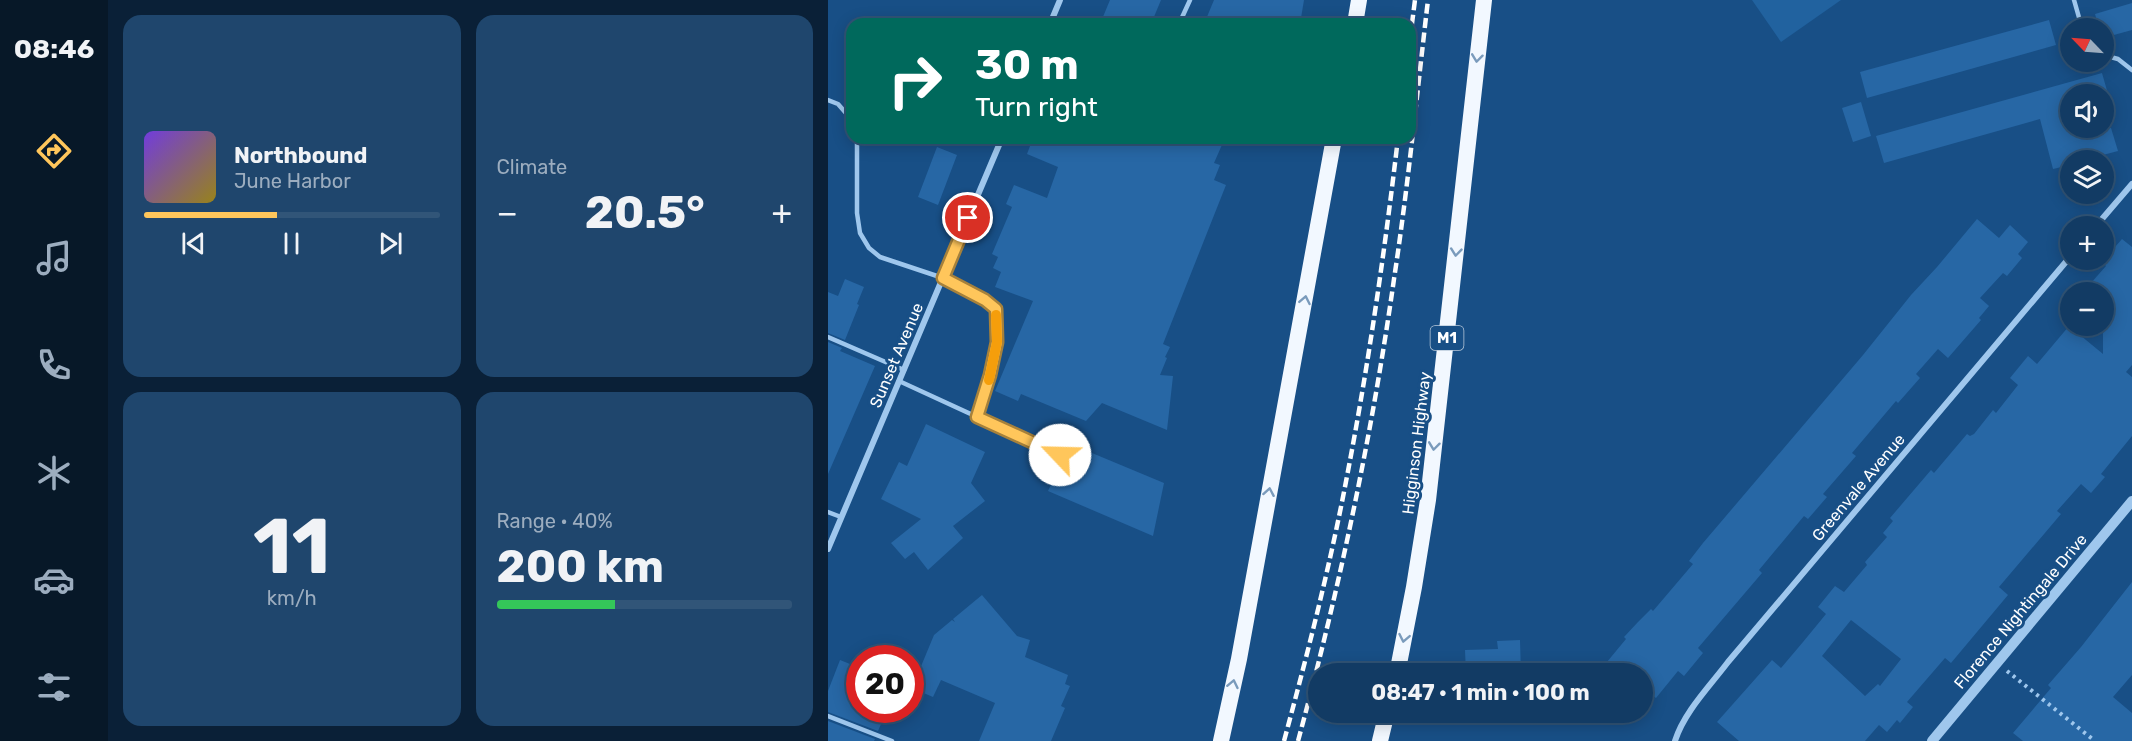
<!DOCTYPE html>
<meta charset="utf-8">
<style>
:root{--surface:#123b64;--page:#1f466d;--text:#f1f3f6;--muted:#9cadbf;--line:#315578;--accent:#ffc65b}
body{margin:0;font-family:Rubik,sans-serif;background:var(--page);color:var(--text);height:100vh;display:flex;flex-direction:column;font-size:22px;white-space:nowrap}
*{box-sizing:border-box;margin:0}
p{font-size:20px;color:var(--muted)}
.icon{flex:none;width:33px;height:33px;fill:none;stroke:currentColor;stroke-width:2;stroke-linecap:round;stroke-linejoin:round}
.map{position:relative;flex:1;overflow:hidden}
.sheet{display:flex;flex-direction:column;gap:15px;padding:15px;background:#0a2037;width:720px}
.sheet>*{flex:none}
.hud{position:absolute;left:18px;top:18px;width:570px;height:126px;border-radius:18px;box-shadow:0 3px 15px #0003,0 0 0 2px var(--line);background:#00695c;color:#fff;overflow:hidden}
.needle{width:39px;rotate:295deg}
.tools{position:absolute;left:1232px;top:18px;display:grid;gap:12px}
.tools a{display:grid;place-items:center;width:54px;height:54px;border-radius:50%;background:var(--surface);box-shadow:0 3px 15px #0003,0 0 0 2px var(--line);font-size:30px}
.speed{position:absolute;left:18px;top:645px;display:flex;gap:12px;font-size:30px;font-weight:700;text-align:center}
.speed>*{display:grid;place-content:center;width:78px;height:78px;border-radius:50%;background:var(--surface);box-shadow:0 3px 15px #0003,0 0 0 2px var(--line);line-height:1}
.speed .limit{border:9px solid #d22;background:#fff;color:#111}
.pin{position:absolute;display:grid;place-items:center;width:51px;height:51px;color:#fff;margin:-26px;border:3px solid #fff;border-radius:50%;box-shadow:0 2px 6px #0007}
.me{position:absolute;width:66px;margin:-33px;rotate:294deg;stroke-linejoin:round;filter:drop-shadow(0 0 4px #0008)}
.turn{display:flex;align-items:center;gap:21px;height:126px;padding:0 30px;font-size:27px}
.turn .icon{width:78px;height:78px;stroke-width:2.5}
.turn b{display:block;font-size:42px;line-height:51px}
.big{font-size:45px;font-weight:700;line-height:1.1}
.sheet .widget{flex:1;display:flex;flex-direction:column;justify-content:center;gap:9px;min-width:0;padding:0 21px;border-radius:18px;background:var(--page)}
.sheet .dial{align-items:center;gap:0}
.dial b{font-size:78px;line-height:1}
.song{display:flex;align-items:center;gap:18px}
.cover{width:72px;height:72px;border-radius:9px;background:linear-gradient(135deg,hsl(260 70% 55%),hsl(50 70% 35%))}
.played{height:6px;border-radius:3px;background:linear-gradient(90deg,var(--accent) 45%,var(--line) 45%)}
.keys{display:flex;justify-content:space-around;direction:ltr}
.heat{display:flex;justify-content:space-between;align-items:center;font-size:33px;direction:ltr}
.charge{height:9px;border-radius:4px;background:linear-gradient(90deg,#34c759 40%,var(--line) 0)}
.sheet .tiles{flex:1;display:grid;gap:15px;grid-template-columns:repeat(2,1fr)}
.trip{position:absolute;left:480px;top:663px;width:345px;height:60px;border-radius:30px;background:var(--surface);box-shadow:0 3px 15px #0003,0 0 0 2px var(--line);font-weight:700;line-height:60px;text-align:center}
main{display:flex;flex:1;min-height:0}
.tabs{display:flex;flex-direction:column;width:108px;justify-content:space-around;align-items:center;background:#071828;color:var(--muted)}
.tabs .icon{width:42px;height:42px}
.tabs .selected{color:var(--accent)}
.tabs b{font-size:27px;color:var(--text)}
.map>svg:first-child{display:block}
.green{fill:#21629f}
.building{fill:#2767a5;fill-rule:evenodd}
.lines{fill:none;stroke-linecap:round;stroke-linejoin:round}
.path{stroke:#9fc7ed;stroke-width:4;stroke-dasharray:3 4.5;stroke-linecap:butt}
.service{stroke:#9fc7ed;stroke-width:4.5}
.minor{stroke:#9fc7ed;stroke-width:6}
.tertiary{stroke:#9fc7ed;stroke-width:10}
.trunk{stroke:#f2f8ff;stroke-width:16}
.rail{stroke:#fff;stroke-width:4.5;stroke-dasharray:10 4.5;stroke-linecap:butt}
.oneway{stroke:#7a9bbc}
.route-casing{stroke:#a6813b;stroke-width:15}
.route{stroke:#ffc65b;stroke-width:10}
.slow{stroke:#f59e0b;stroke-width:10}
.labels{text-anchor:middle;stroke-width:6;stroke-linejoin:round;paint-order:stroke}
.shield{fill:#184f86;stroke:#bacadb;stroke-width:1.5}
.shield-label{font-size:15px;font-weight:bold;fill:#fff}
.street-label{font-size:16px;fill:#fff;stroke:#184f86}
</style>
<main>
<nav class="tabs">
<b>08:46</b>
<svg class="icon selected" aria-label="directions" viewBox="0 0 24 24"><path d="M12 3l9 9-9 9-9-9zM9 14v-3h6M13 9l2 2-2 2"/></svg>
<svg class="icon" aria-label="music" viewBox="0 0 24 24"><path d="M9 18V5l10-2v13"/><circle cx="6" cy="18" r="3"/><circle cx="16" cy="16" r="3"/></svg>
<svg class="icon" aria-label="phone" viewBox="0 0 24 24"><path d="M5 4h4l2 5-3 2q2 4 5 5l2-3 5 2v4C11 20 4 13 5 4z"/></svg>
<svg class="icon" aria-label="climate" viewBox="0 0 24 24"><path d="M12 3v18M4 7l16 10M4 17L20 7"/></svg>
<svg class="icon" aria-label="car" viewBox="0 0 24 24"><path d="M5 17H2v-5l4-1 3-4h7l3 4 3 1v5h-3M9 17h6M6 11h13"/><circle cx="7" cy="17" r="2"/><circle cx="17" cy="17" r="2"/></svg>
<svg class="icon" aria-label="filters" viewBox="0 0 24 24"><path d="M4 7h16M4 17h16"/><circle cx="9" cy="7" r="2"/><circle cx="15" cy="17" r="2"/></svg>
</nav>
<section class="sheet">
<div class="tiles">
<div class="widget">
<div class="song"><i class="cover"></i><div><b>Northbound</b><p>June Harbor</p></div></div>
<div class="played"></div>
<div class="keys"><svg class="icon" aria-label="previous" viewBox="0 0 24 24"><path d="M18 5L8 12l10 7zM5 5v14"/></svg><svg class="icon" aria-label="pause" viewBox="0 0 24 24"><path d="M8 5v14M16 5v14"/></svg><svg class="icon" aria-label="next" viewBox="0 0 24 24"><path d="M6 5l10 7-10 7zM19 5v14"/></svg></div>
</div>
<div class="widget"><p>Climate</p>
<div class="heat"><a>−</a><b class="big">20.5°</b><a>+</a></div>
</div>
<div class="widget dial"><b>11</b><p>km/h</p></div>
<div class="widget"><p>Range · 40%</p><b class="big">200 km</b><div class="charge"></div></div>
</div>
</section>
<div class="map">
<svg width="1304" height="741" viewBox="0 0 1304 741">
<rect width="100%" height="100%" fill="#184f86"/>
<path class="green" d="M924,0H1013L953,42Z"/>
<path class="building" d="M282,0H333L323,24H272Z
M386,0H476L472,24L453,16L449,24H376Z
M1304,3V30L1275,38V28H1271L1267,14Z
M1221,20L1228,45L1039,98L1032,72Z
M1274,73L1280,94H1242V128H1283L1290,151L1256,160H1242V165L1225,169L1212,119L1056,163L1048,136Z
M1033,102L1043,136L1025,142L1014,108Z
M205,138H286L306,146L310,138H397L386,163L392,165L386,180L398,185L335,344L342,347L337,357L339,358L332,375L345,376L339,430L274,403L258,421L193,394L190,401L167,391L205,301L167,287L173,272L165,268L170,257L164,254L184,207L178,204L186,185L219,198L230,167L199,154Z
M109,147L129,155L110,205L90,197Z
M1149,219L1171,238L1182,225L1200,242L1190,254L1194,258L1179,276L1175,273L1152,298L1161,306L1151,318L1153,320L1120,358L1110,349L1088,374L1092,378L1070,403L1068,401L1024,453L1028,456L995,494L999,497L980,519L976,516L931,570L934,573L870,648L875,653L856,676L850,671L828,698L814,687V674H769L798,639L796,637L810,622L823,609L825,611L865,564L861,561L875,543L1035,355L1083,295L1109,267Z
M1294,239L1304,247V365L1298,372L1304,377V436L1273,474L1277,477L1263,493L1253,484L1229,511L1233,514L1171,587L1180,595L1123,663L1117,658L1079,702L1085,707L1072,723L1069,720L1059,732L1051,725L1037,741H911L889,722L944,660L953,668L975,642L998,614L990,607L1007,586L1016,592L1039,565L1037,562L1059,537L1055,533L1065,521L1062,518L1103,470L1106,473L1139,434L1142,436L1146,434L1165,410L1168,413L1190,385L1182,378L1200,356L1209,364L1241,326L1275,354V292H1255L1278,266L1274,262ZM1023,620L1073,659L1052,686L1050,684L1037,696L994,656Z
M17,279L36,287L29,304L31,305L17,340L0,333V292L10,296Z
M0,342L14,348L12,351L47,366L0,474Z
M98,424L157,452L143,483L157,501L125,526L135,538L100,570L86,552L77,559L63,543L93,519L53,499L71,462L79,466Z
M240,443L336,483L325,536L220,491L236,456Z
M1304,582V675L1285,697L1304,713V741H1195L1185,733L1223,688L1220,685L1253,647Z
M154,595L189,636L202,640L197,657L240,675L237,684L242,686L233,706L237,708L223,741H151L167,703L113,680L105,697L84,688L106,635L124,620L127,622L125,619Z
M692,640L693,674H638L637,650L670,649L669,641Z
M12,660L32,668V710H59L50,731L0,712V691Z
M0,721L47,739L46,741H0Z"/>
<g class="lines">
<path class="path" d="M1179,671L1267,741"/>
<path class="service" d="M1246,0L1254,28
M351,24L362,0
M1275,55L1290,59L1304,70
M0,100L10,104L24,120
M29,138V213L32,233L41,248L52,257L115,278L157,299L168,309L169,342L162,375L149,417
M0,337L76,370
M71,381L232,455
M0,512L13,517
M0,716L64,741"/>
<path class="minor" d="M222,24L232,0
M1268,226L1304,184
M0,549L174,138
M847,741C856,712 882,686 900,662L1242,257"/>
<path class="tertiary" d="M1104,741L1304,501"/>
<path class="trunk" d="M527,24L531,0
M569,674L586,587L600,500L656,0
M393,741L411,659L506,138
M552,741L559,712"/>
<path class="rail" d="M582,39L587,0
M456,741C480,652 503,562 520,471C541,361 557,249 570,138
M470,741C511,590 544,435 566,279C580,187 589,93 600,0"/>
</g>
<defs><path id="oneway-chevron" d="M-2-3.5L2.5 0L-2 3.5" fill="none" stroke-width="1.6" stroke-linecap="round" stroke-linejoin="round" transform="scale(1.5)"/></defs>
<g class="oneway">
<use href="#oneway-chevron" transform="translate(649 58) rotate(97)"/>
<use href="#oneway-chevron" transform="translate(628 252) rotate(96)"/>
<use href="#oneway-chevron" transform="translate(477 300) rotate(-79)"/>
<use href="#oneway-chevron" transform="translate(606 446) rotate(97)"/>
<use href="#oneway-chevron" transform="translate(441 492) rotate(-80)"/>
<use href="#oneway-chevron" transform="translate(576 638) rotate(101)"/>
<use href="#oneway-chevron" transform="translate(405 684) rotate(-78)"/>
</g>
<g class="lines">
<g class="route-casing">
<path id="route" d="M140,218L115,278L157,300L168,309L169,342L162,375L149,417L232,455"/>
</g>
<use href="#route" class="route"/>
<path class="slow" d="M161,380L169,342L168,315"/>
</g>
<g class="labels">
<rect class="shield" x="602.5" y="326" width="33" height="24" rx="4.5"/>
<g class="shield-label">
<text x="619" y="343">M1</text>
</g>
<g class="street-label">
<text transform="translate(68 355) rotate(-67)" y="6">Sunset Avenue</text>
<text transform="translate(588 443) rotate(-83)" y="6">Higginson Highway</text>
<text transform="translate(1030 487) rotate(-50)" y="6">Greenvale Avenue</text>
<text transform="translate(1192 611) rotate(-50)" y="6">Florence Nightingale Drive</text>
</g>
</g>
</svg>
<div class="tools">
<a><svg class="needle" viewBox="-14 -14 28 28"><path d="M0-13l5 13h-10z" fill="#e53935"/><path d="M0 13l5-13h-10z" fill="#9cadbf"/></svg></a>
<a><svg class="icon" aria-label="sound" viewBox="0 0 24 24"><path d="M4 9h4l5-4v14l-5-4H4zM17 9q2 3 0 6"/></svg></a>
<a><svg class="icon" aria-label="layers" viewBox="0 0 24 24"><path d="M12 4l9 5-9 5-9-5zM3 14l9 5 9-5"/></svg></a>
<a>+</a>
<a>−</a>
</div>
<div class="speed"><div class="limit">20</div></div>
<div class="pin" style="left:140px;top:218px;background:#d93025"><svg class="icon" aria-label="arrive" viewBox="0 0 24 24"><path d="M6 21V4h12l-3 4 3 4H6"/></svg></div>
<svg class="me" style="left:232px;top:455px" viewBox="-20 -20 40 40"><circle r="19" fill="#fff"/><path d="M0-13L10 11 0 6-10 11z" fill="#ffc65b"/></svg>
<div class="trip">08:47 · 1 min · 100 m</div>
<div class="hud">
<div class="turn"><svg class="icon" aria-label="right" viewBox="0 0 24 24"><path d="M7 20v-9h11M14 6l5 5-5 5"/></svg><div><b>30 m</b>Turn right</div></div>
</div>
</div>
</main>
